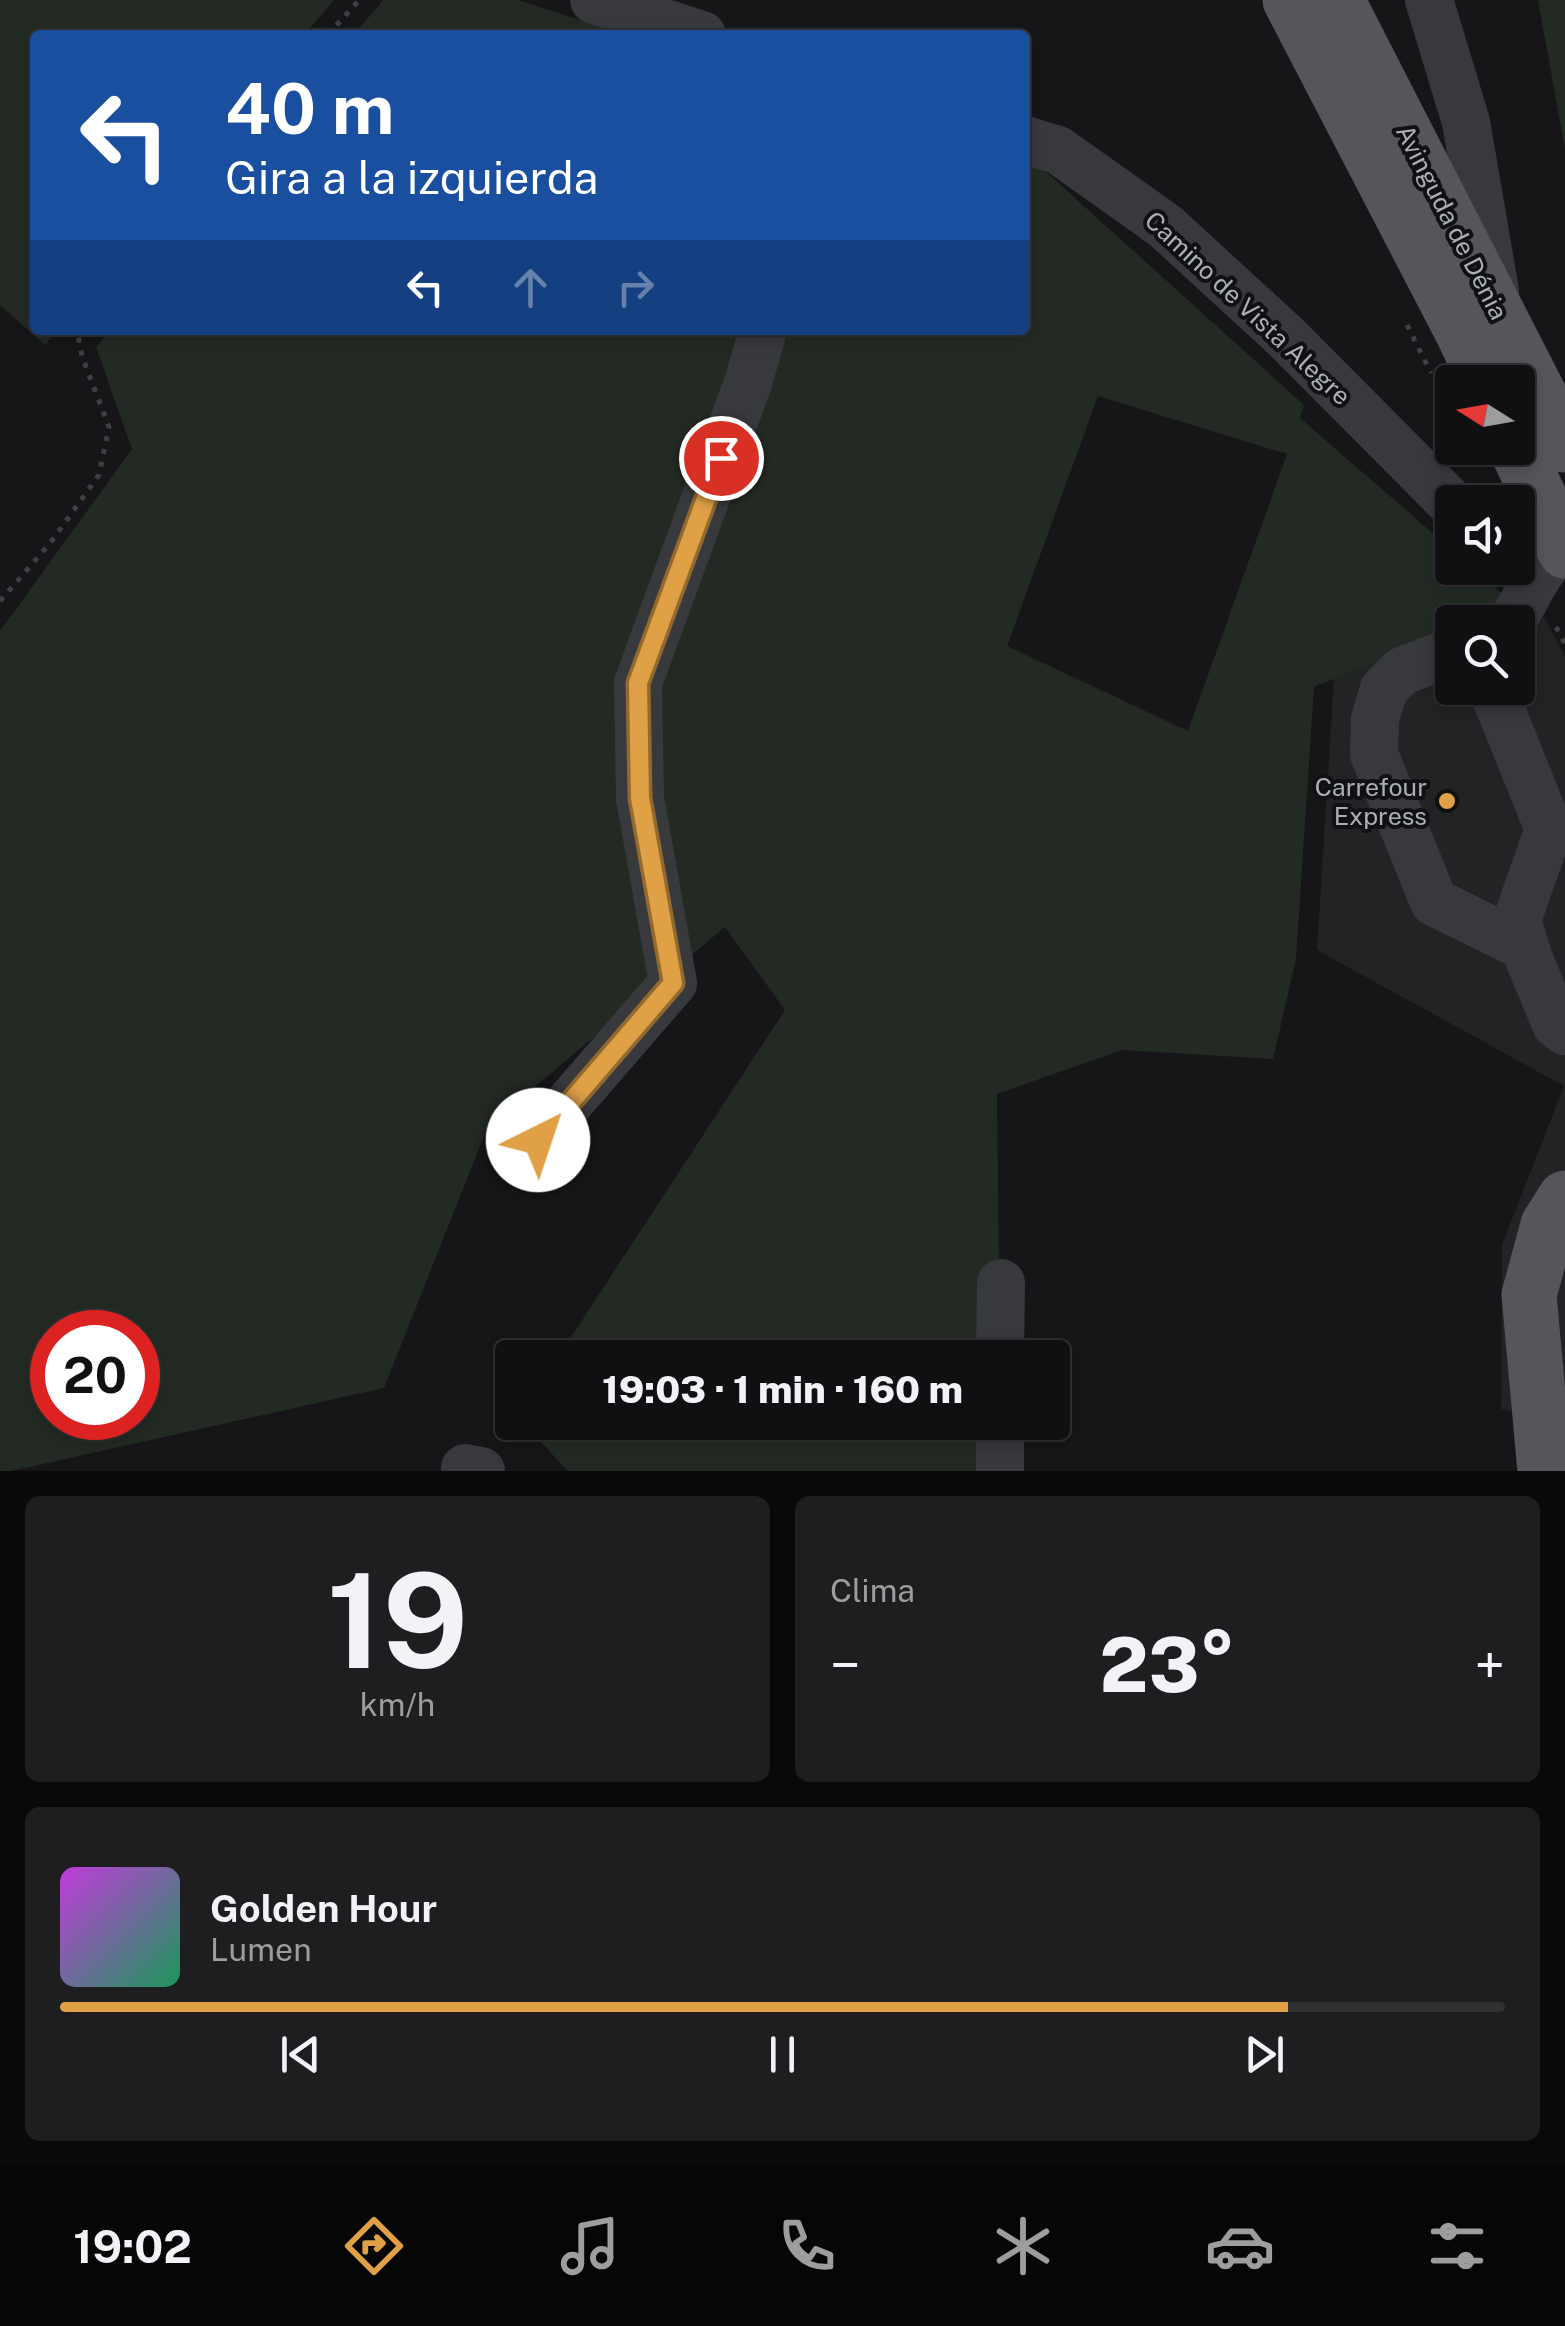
<!DOCTYPE html>
<html lang="es">
<meta charset="utf-8">
<style>
:root{--surface:#101012;--page:#1e1e20;--text:#f1f3f6;--muted:#9c9d9f;--line:#303032;--accent:#e0a146}
body{margin:0;font-family:"Public Sans",sans-serif;background:var(--page);color:var(--text);height:100vh;display:flex;flex-direction:column;font-size:38px;white-space:nowrap}
*{box-sizing:border-box;margin:0}
p{font-size:32px;color:var(--muted)}
.icon{flex:none;width:55px;height:55px;fill:none;stroke:currentColor;stroke-width:2;stroke-linecap:round;stroke-linejoin:round}
.map{position:relative;height:1471px;overflow:hidden}
.panel{display:flex;flex-direction:column;gap:25px;padding:25px;background:#09090a;flex:1}
.panel>*{flex:none}
.top-card{position:absolute;left:30px;top:30px;width:1000px;height:305px;border-radius:10px;box-shadow:0 5px 15px #0003,0 0 0 2px var(--line);background:#1a4fa0;color:#fff;overflow:hidden}
.needle{width:65px;rotate:281deg}
.tools{position:absolute;left:1435px;top:365px;display:grid;gap:20px}
.tools a{display:grid;place-items:center;width:100px;height:100px;border-radius:10px;background:var(--surface);box-shadow:0 5px 15px #0003,0 0 0 2px var(--line);font-size:50px}
.speed{position:absolute;left:30px;top:1310px;display:flex;gap:20px;font-size:50px;font-weight:700;text-align:center}
.speed>*{display:grid;place-content:center;width:130px;height:130px;border-radius:50%;background:var(--surface);box-shadow:0 5px 15px #0003,0 0 0 2px var(--line);line-height:1}
.speed .limit{border:15px solid #d22;background:#fff;color:#111}
.pin{position:absolute;display:grid;place-items:center;width:85px;height:85px;color:#fff;margin:-42px;border:5px solid #fff;border-radius:50%;box-shadow:0 2px 10px #0007}
.me{position:absolute;width:110px;margin:-55px;rotate:41deg;stroke-linejoin:round;filter:drop-shadow(0 0 8px #0008)}
.turn{display:flex;align-items:center;gap:35px;height:210px;padding:0 30px;font-size:45px}
.turn .icon{width:130px;height:130px;stroke-width:2.5}
.turn b{display:block;font-size:70px;line-height:85px}
.lanes{display:flex;align-items:center;height:95px;padding:0 30px;background:#0003;justify-content:center;gap:50px;direction:ltr}
.lanes .off{opacity:.35}
.big{font-size:75px;font-weight:800;line-height:1.1}
.panel .widget{flex:1;display:flex;flex-direction:column;justify-content:center;gap:15px;min-width:0;padding:0 35px;border-radius:15px;background:var(--page)}
.panel .dial{align-items:center;gap:0}
.dial b{font-size:130px;line-height:1}
.song{display:flex;align-items:center;gap:30px}
.cover{width:120px;height:120px;border-radius:15px;background:linear-gradient(135deg,hsl(290 70% 55%),hsl(150 70% 35%))}
.played{height:10px;border-radius:5px;background:linear-gradient(90deg,var(--accent) 85%,var(--line) 85%)}
.keys{display:flex;justify-content:space-around;direction:ltr}
.heat{display:flex;justify-content:space-between;align-items:center;font-size:55px;direction:ltr}
.panel .tiles{flex:1;display:grid;gap:25px;grid-template-columns:1fr 1fr}
.widget:last-child{grid-column:span 2}
.trip{position:absolute;left:495px;top:1340px;width:575px;height:100px;border-radius:10px;background:var(--surface);box-shadow:0 5px 15px #0003,0 0 0 2px var(--line);font-weight:800;line-height:100px;text-align:center}
.tabs{display:flex;height:160px;justify-content:space-around;align-items:center;background:#060607;color:var(--muted)}
.tabs .icon{width:70px;height:70px}
.tabs .active{color:var(--accent)}
.tabs b{font-size:45px;color:var(--text)}
.map>svg:first-child{display:block}
.built{fill:#222325}
.green{fill:#232a23;fill-rule:evenodd}
.lines{fill:none;stroke-linecap:round;stroke-linejoin:round}
.path{stroke:#3e4043;stroke-width:5;stroke-dasharray:5 8;stroke-linecap:butt}
.minor{stroke:#38393d;stroke-width:48}
.major{stroke:#54565b;stroke-width:55}
.route-casing{stroke:#92692e;stroke-width:25}
.route{stroke:#e0a146;stroke-width:18}
.poi-dot{fill:#e0a146;stroke:#111113;stroke-width:4}
.labels{text-anchor:middle;stroke-width:8;stroke-linejoin:round;paint-order:stroke}
.street-label{font-size:25px;fill:#aaafb7;stroke:#111113}
.poi-label{font-size:25px;fill:#aaafb7;stroke:#111113;text-anchor:end}
</style>
<div class="map">
<svg width="1565" height="1471" viewBox="0 0 1565 1471">
<rect width="100%" height="100%" fill="#161618"/>
<path class="built" d="M1533,597L1565,656V1425L1501,1409L1502,1245L1564,1086L1317,950L1334,678L1452,630V688H1518V622H1470Z"/>
<path class="green" d="M0,0H334L304,35H35V330H57L45,345L0,305Z
M383,0H518L626,35H354Z
M1538,0H1565V149Z
M1025,164L1044,170L1304,405L1300,418L1452,550V568H1472L1514,604L1470,622H1452V630L1314,687L1296,959L1273,1059L1122,1050L997,1094L1000,1357H558L785,1010L725,927L488,1126L384,1388L11,1471H0V631L132,449L96,347L110,330H1025ZM1098,396L1287,454L1188,731L1007,646ZM52,1332H138V1418H52Z
M523,1423H1000V1471H568Z"/>
<g class="lines">
<path class="path" d="M328,35L359,0
M1407,325L1431,373
M1447,405L1452,416
M0,601L51,542L99,475L109,427L82,356L77,330
M1556,627L1565,644"/>
<path class="minor" d="M594,0L702,35
M1429,0L1466,122L1495,291
M1025,140L1058,150L1165,226L1286,337L1452,504
M1511,622C1523,606 1530,586 1543,569
M1452,652L1402,671L1384,689L1375,719L1374,754L1434,902L1525,947
M1492,688L1549,829L1517,920L1529,959L1556,1024L1565,1031
M538,1139L673,983L640,798L638,683L748,383L763,330
M1000,1358L1001,1283
M465,1468L481,1471
M1000,1471V1422"/>
<path class="major" d="M1290,0L1463,333L1486,382
M1337,0L1565,445
M1516,448L1565,551
M1545,1471L1529,1295L1548,1225L1565,1198"/>
</g>
<g class="lines">
<g class="route-casing">
<path id="route" d="M538,1140L673,983L640,798L638,683L721,458"/>
</g>
<use href="#route" class="route"/>
</g>
<circle class="poi-dot" cx="1447" cy="801" r="10"/>
<g class="labels">
<g class="street-label">
<text transform="translate(1452 222) rotate(63)" y="9">Avinguda de Dénia</text>
<text transform="translate(1248 308) rotate(43)" y="9">Camino de Vista Alegre</text>
</g>
<g class="poi-label">
<text x="1427" y="796">Carrefour<tspan x="1427" dy="29">Express</tspan></text>
</g>
</g>
</svg>
<div class="tools">
<a><svg class="needle" viewBox="-14 -14 28 28"><path d="M0-13l5 13h-10z" fill="#e53935"/><path d="M0 13l5-13h-10z" fill="#9c9d9f"/></svg></a>
<a><svg class="icon" aria-label="sound" viewBox="0 0 24 24"><path d="M4 9h4l5-4v14l-5-4H4zM17 9q2 3 0 6"/></svg></a>
<a><svg class="icon" aria-label="search" viewBox="0 0 24 24"><circle cx="10" cy="10" r="6"/><path d="M15 15l6 6"/></svg></a>
</div>
<div class="speed"><div class="limit">20</div></div>
<div class="pin" style="left:721px;top:458px;background:#d93025"><svg class="icon" aria-label="arrive" viewBox="0 0 24 24"><path d="M6 21V4h12l-3 4 3 4H6"/></svg></div>
<svg class="me" style="left:538px;top:1140px" viewBox="-20 -20 40 40"><circle r="19" fill="#fff"/><path d="M0-13L10 11 0 6-10 11z" fill="#e0a146"/></svg>
<div class="trip">19:03 · 1 min · 160 m</div>
<div class="top-card">
<div class="turn"><svg class="icon" aria-label="left" viewBox="0 0 24 24"><path d="M17 20v-9H6M10 6l-5 5 5 5"/></svg><div><b>40 m</b>Gira a la izquierda</div></div>
<div class="lanes"><svg class="icon" aria-label="left" viewBox="0 0 24 24"><path d="M17 20v-9H6M10 6l-5 5 5 5"/></svg><svg class="icon off" aria-label="ahead" viewBox="0 0 24 24"><path d="M12 20V5M6 11l6-6 6 6"/></svg><svg class="icon off" aria-label="right" viewBox="0 0 24 24"><path d="M7 20v-9h11M14 6l5 5-5 5"/></svg></div>
</div>
</div>
<section class="panel">
<div class="tiles">
<div class="widget dial"><b>19</b><p>km/h</p></div>
<div class="widget"><p>Clima</p>
<div class="heat"><a>−</a><b class="big">23°</b><a>+</a></div>
</div>
<div class="widget">
<div class="song"><i class="cover"></i><div><b>Golden Hour</b><p>Lumen</p></div></div>
<div class="played"></div>
<div class="keys"><svg class="icon" aria-label="previous" viewBox="0 0 24 24"><path d="M18 5L8 12l10 7zM5 5v14"/></svg><svg class="icon" aria-label="pause" viewBox="0 0 24 24"><path d="M8 5v14M16 5v14"/></svg><svg class="icon" aria-label="next" viewBox="0 0 24 24"><path d="M6 5l10 7-10 7zM19 5v14"/></svg></div>
</div>
</div>
</section>
<nav class="tabs">
<b>19:02</b>
<svg class="icon active" aria-label="directions" viewBox="0 0 24 24"><path d="M12 3l9 9-9 9-9-9zM9 14v-3h6M13 9l2 2-2 2"/></svg>
<svg class="icon" aria-label="music" viewBox="0 0 24 24"><path d="M9 18V5l10-2v13"/><circle cx="6" cy="18" r="3"/><circle cx="16" cy="16" r="3"/></svg>
<svg class="icon" aria-label="phone" viewBox="0 0 24 24"><path d="M5 4h4l2 5-3 2q2 4 5 5l2-3 5 2v4C11 20 4 13 5 4z"/></svg>
<svg class="icon" aria-label="climate" viewBox="0 0 24 24"><path d="M12 3v18M4 7l16 10M4 17L20 7"/></svg>
<svg class="icon" aria-label="car" viewBox="0 0 24 24"><path d="M5 17H2v-5l4-1 3-4h7l3 4 3 1v5h-3M9 17h6M6 11h13"/><circle cx="7" cy="17" r="2"/><circle cx="17" cy="17" r="2"/></svg>
<svg class="icon" aria-label="filters" viewBox="0 0 24 24"><path d="M4 7h16M4 17h16"/><circle cx="9" cy="7" r="2"/><circle cx="15" cy="17" r="2"/></svg>
</nav>
